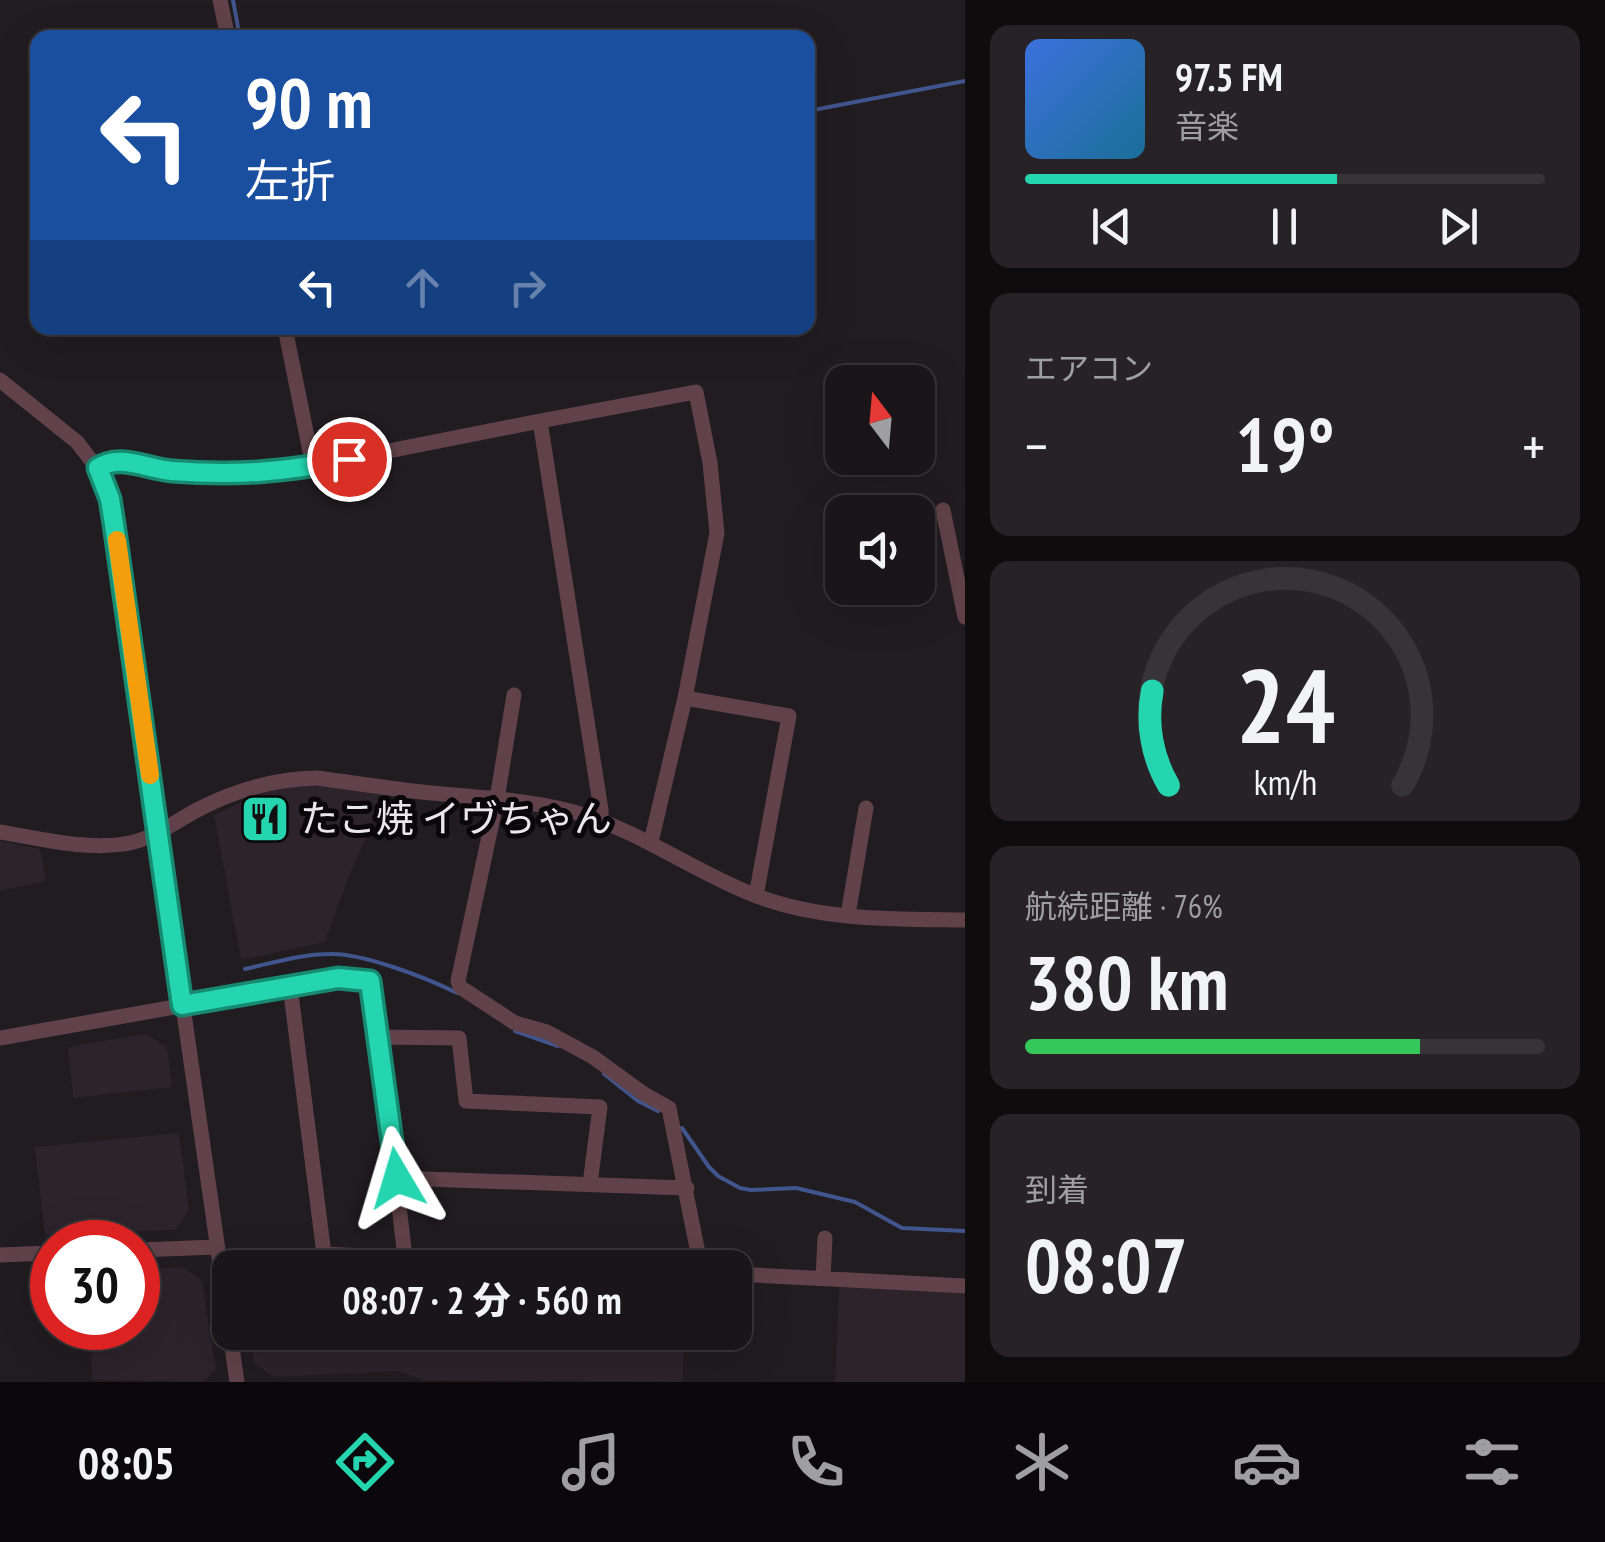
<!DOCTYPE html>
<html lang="ja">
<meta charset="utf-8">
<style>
:root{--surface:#191518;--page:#262225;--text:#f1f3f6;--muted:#9f9fa2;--line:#373437;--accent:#24d5af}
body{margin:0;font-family:"PT Sans Narrow","Noto Sans JP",sans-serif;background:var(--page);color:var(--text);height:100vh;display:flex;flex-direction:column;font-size:38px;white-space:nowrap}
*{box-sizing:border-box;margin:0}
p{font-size:32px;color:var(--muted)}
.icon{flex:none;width:55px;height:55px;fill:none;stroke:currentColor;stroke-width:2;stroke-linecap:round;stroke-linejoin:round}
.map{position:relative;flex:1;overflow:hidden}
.sheet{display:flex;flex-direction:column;gap:25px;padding:25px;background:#0e0c0d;width:640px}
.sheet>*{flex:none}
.banner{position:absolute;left:30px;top:30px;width:785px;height:305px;border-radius:20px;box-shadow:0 10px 40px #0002,0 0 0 2px var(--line);background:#1a4fa0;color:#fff;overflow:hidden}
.needle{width:65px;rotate:344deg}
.buttons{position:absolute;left:825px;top:365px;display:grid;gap:20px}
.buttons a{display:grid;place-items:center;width:110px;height:110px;border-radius:20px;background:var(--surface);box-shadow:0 10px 40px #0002,0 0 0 2px var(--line);font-size:50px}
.speed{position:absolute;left:30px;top:1220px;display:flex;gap:20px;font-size:50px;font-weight:700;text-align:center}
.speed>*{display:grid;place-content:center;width:130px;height:130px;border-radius:50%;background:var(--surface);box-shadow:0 10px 40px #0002,0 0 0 2px var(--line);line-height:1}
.speed .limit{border:15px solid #d22;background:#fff;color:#111}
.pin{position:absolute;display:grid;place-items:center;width:85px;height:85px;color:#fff;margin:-42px;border:5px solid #fff;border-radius:50%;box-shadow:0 2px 10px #0007}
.me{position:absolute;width:110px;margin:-55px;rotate:353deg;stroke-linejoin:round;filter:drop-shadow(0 0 8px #0008)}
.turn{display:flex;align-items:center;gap:35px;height:210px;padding:0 50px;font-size:45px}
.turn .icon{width:130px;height:130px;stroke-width:2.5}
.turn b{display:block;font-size:70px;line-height:85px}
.lanes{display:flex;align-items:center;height:95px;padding:0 50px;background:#0003;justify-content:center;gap:50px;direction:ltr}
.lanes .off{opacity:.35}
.big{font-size:75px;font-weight:800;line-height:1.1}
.sheet .widget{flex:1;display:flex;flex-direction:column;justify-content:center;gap:15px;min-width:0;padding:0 35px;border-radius:20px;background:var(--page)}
.sheet .dial{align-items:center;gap:0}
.dial svg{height:260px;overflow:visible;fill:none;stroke:var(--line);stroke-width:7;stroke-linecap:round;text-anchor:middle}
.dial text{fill:var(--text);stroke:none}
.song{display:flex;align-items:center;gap:30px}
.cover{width:120px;height:120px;border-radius:15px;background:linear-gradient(135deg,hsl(220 70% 55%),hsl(200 70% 35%))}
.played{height:10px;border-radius:5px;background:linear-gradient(90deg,var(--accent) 60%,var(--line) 60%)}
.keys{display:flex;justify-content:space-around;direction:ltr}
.heat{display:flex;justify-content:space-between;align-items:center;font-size:55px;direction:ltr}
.charge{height:15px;border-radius:8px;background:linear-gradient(90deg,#34c759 76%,var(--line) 0)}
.trip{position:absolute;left:212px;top:1250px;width:540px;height:100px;border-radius:20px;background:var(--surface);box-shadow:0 10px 40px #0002,0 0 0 2px var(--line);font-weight:800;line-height:100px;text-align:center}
.tabs{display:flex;height:160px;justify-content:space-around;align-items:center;background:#0a080a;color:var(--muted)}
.tabs .icon{width:70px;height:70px}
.tabs .on{color:var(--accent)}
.tabs b{font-size:45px;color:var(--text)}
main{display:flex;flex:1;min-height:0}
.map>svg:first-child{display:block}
.built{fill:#2d232b}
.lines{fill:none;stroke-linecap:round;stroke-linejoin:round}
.stream{stroke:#40548d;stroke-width:4}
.minor{stroke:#61424a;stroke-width:15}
.route-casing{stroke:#178a72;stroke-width:25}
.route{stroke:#24d5af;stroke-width:18}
.slow{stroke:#f59e0b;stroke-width:18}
.labels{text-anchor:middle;stroke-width:10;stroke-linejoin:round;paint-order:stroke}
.poi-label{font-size:38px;fill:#eae7ea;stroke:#090709;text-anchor:start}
</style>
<main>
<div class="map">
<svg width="965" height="1382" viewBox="0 0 965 1382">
<rect width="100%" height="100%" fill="#211c20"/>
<path class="built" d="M315,786L386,793L348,878L325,942L241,960L214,815L265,792L288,787Z
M0,841L40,849L46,881L0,891Z
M146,1034L167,1047L172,1087L73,1098L68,1047Z
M179,1133L189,1210L175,1230L45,1235L35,1147Z
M184,1267L202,1281L216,1369L204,1382L92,1380L91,1328H138V1270Z
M839,1287L965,1294V1382H835Z
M250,1333H684L683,1382L424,1380L398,1371L274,1377L254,1363Z"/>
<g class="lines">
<path class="stream" d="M233,0L240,38
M808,111L965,81
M245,969C272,963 302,954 330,954C363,953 427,978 457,993
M515,1031L558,1046
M604,1074L638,1101L658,1111
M682,1128L709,1167L718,1176L740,1188L751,1190L796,1188L855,1202L902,1228L965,1231"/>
<path class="minor" d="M220,0L228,38
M285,328L313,466
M0,380L77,442L97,468L110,499L237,1382
M540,421L696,392L710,463L717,533L685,698L651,842
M97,468L107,462L119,461L166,471L216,474L266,473L313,466L540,421L601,810V821
M943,510L965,617
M514,695L497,799L458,981L460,987L515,1023L547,1032L593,1057L644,1094L669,1108L701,1268
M685,698L789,716L756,896
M0,832C42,839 87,851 130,843C156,837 176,821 199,809C237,789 275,779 317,778C355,783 393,789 431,793C478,797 528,800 574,812C639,830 692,871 754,895C820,921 895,919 965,920
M848,915L866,808
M290,986L324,1254L605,1268
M379,1037L459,1038L466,1101L600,1107L590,1184
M0,1038L338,978L370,981L379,1037L405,1257
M397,1178L687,1188
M138,1250L216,1247
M0,1255L52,1253
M735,1274L965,1286
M823,1278L825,1238"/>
</g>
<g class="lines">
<g class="route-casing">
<path id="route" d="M349,459C285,472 236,476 172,471C147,469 120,453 98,468L110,499L114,524L182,1005L338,978L370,981L397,1178"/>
</g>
<use href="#route" class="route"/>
<path class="slow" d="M117,540L150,775"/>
</g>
<defs>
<g id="restaurant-square" transform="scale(2.5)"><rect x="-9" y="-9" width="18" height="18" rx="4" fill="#24d5af" stroke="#090709"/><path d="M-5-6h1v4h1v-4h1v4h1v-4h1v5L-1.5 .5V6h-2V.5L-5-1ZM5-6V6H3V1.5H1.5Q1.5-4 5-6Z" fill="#111"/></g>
</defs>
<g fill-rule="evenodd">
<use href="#restaurant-square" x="265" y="819"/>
</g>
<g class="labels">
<g class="poi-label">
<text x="300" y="832">たこ焼 イヴちゃん</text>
</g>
</g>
</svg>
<div class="buttons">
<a><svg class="needle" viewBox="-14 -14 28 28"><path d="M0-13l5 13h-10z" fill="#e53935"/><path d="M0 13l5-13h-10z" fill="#9f9fa2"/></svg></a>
<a><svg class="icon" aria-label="sound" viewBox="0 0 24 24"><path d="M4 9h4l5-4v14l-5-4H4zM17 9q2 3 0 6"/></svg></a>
</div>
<div class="speed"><div class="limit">30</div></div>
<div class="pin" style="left:349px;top:459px;background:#d93025"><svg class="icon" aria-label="arrive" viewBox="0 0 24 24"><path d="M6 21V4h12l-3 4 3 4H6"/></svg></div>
<svg class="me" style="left:397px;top:1178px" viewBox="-20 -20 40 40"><path d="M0-17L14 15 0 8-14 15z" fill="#24d5af" stroke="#fff" stroke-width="4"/></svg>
<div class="trip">08:07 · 2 分 · 560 m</div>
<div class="banner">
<div class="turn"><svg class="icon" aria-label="left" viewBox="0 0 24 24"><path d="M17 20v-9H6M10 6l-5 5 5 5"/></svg><div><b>90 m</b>左折</div></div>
<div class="lanes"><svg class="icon" aria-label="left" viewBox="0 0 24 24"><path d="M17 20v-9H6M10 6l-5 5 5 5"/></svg><svg class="icon off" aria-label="ahead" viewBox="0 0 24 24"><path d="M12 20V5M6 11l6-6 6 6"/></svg><svg class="icon off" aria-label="right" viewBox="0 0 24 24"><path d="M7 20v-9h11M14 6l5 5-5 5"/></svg></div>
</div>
</div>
<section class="sheet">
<div class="widget">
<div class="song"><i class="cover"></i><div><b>97.5 FM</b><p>音楽</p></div></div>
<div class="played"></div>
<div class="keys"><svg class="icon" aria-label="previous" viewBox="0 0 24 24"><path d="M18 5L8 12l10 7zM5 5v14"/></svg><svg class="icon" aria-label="pause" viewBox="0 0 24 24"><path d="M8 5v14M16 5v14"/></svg><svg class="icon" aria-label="next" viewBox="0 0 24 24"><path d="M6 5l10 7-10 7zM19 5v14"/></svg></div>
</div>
<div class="widget"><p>エアコン</p>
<div class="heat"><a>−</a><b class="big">19°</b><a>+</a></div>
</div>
<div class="widget dial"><svg viewBox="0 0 100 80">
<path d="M14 69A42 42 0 1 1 86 69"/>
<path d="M14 69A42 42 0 0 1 9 40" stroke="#24d5af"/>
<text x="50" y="56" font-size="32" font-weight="700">24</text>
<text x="50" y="72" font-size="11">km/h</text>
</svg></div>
<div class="widget"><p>航続距離 · 76%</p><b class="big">380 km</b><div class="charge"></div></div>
<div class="widget"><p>到着</p><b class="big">08:07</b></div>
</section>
</main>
<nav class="tabs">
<b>08:05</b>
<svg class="icon on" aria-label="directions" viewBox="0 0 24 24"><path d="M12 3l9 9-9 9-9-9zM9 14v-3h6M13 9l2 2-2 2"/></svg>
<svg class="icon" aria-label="music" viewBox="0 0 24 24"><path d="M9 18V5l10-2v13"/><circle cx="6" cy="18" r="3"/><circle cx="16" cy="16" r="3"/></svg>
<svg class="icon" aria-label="phone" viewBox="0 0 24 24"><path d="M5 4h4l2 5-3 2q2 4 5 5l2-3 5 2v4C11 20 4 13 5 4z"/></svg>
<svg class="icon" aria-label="climate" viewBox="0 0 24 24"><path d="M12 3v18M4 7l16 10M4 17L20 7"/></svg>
<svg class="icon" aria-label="car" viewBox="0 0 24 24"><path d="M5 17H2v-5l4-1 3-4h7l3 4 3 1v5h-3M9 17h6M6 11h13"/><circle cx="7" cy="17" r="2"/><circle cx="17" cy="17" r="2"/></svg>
<svg class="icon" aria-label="filters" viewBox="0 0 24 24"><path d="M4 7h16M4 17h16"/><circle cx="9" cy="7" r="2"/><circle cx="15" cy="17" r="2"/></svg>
</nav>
